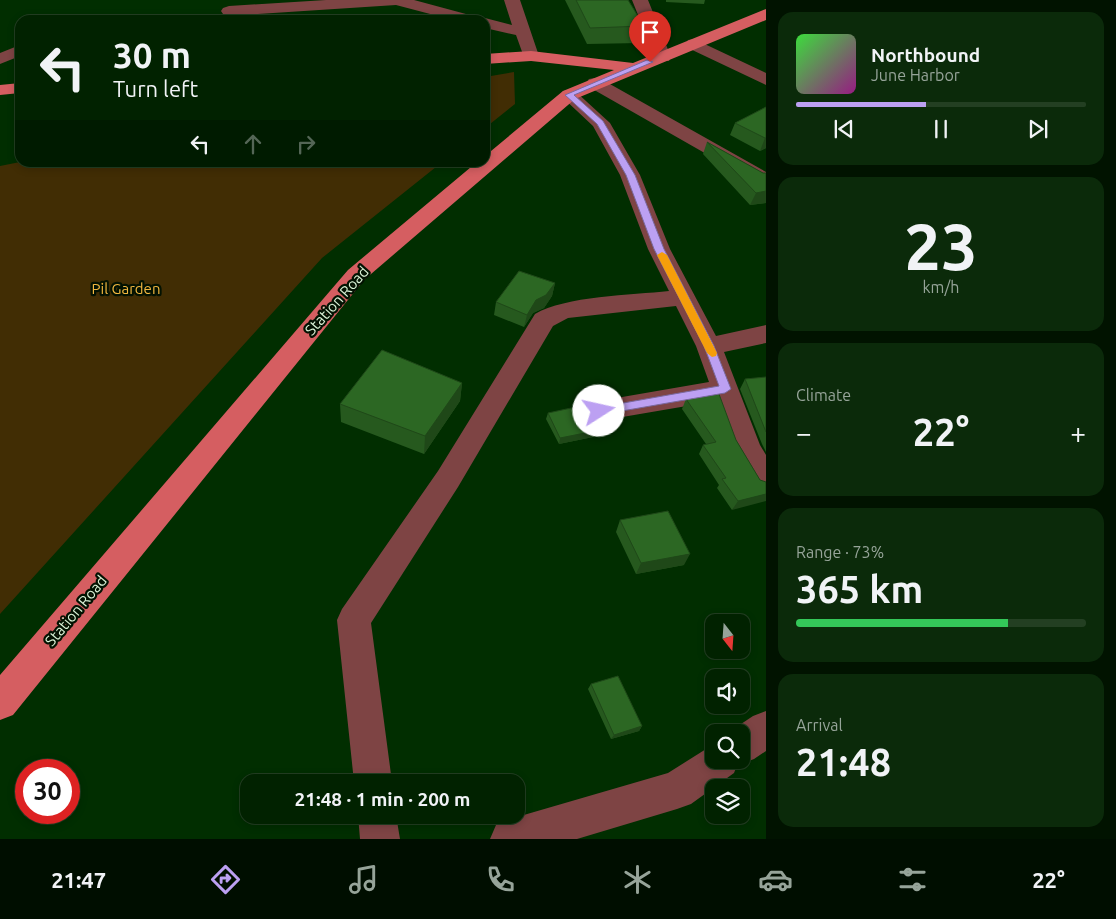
<!DOCTYPE html>
<meta charset="utf-8">
<style>
:root{--surface:#012200;--page:#0b2a0a;--text:#f1f3f6;--muted:#96a499;--line:#233f22;--accent:#bca0f2}
body{margin:0;font-family:Ubuntu,sans-serif;background:var(--page);color:var(--text);height:100vh;display:flex;flex-direction:column;font-size:19px;white-space:nowrap}
*{box-sizing:border-box;margin:0}
p{font-size:16px;color:var(--muted)}
.icon{flex:none;width:28px;height:28px;fill:none;stroke:currentColor;stroke-width:2;stroke-linecap:round;stroke-linejoin:round}
.map{position:relative;flex:1;overflow:hidden}
.panel{display:flex;flex-direction:column;gap:12px;padding:12px;background:#011300;width:350px}
.panel>*{flex:none}
.guide{position:absolute;left:15px;top:15px;width:475px;height:152px;border-radius:15px;box-shadow:0 2px 8px #0003,0 0 0 1px var(--line);background:#012200;color:var(--text);overflow:hidden}
.needle{width:32px;rotate:163deg}
.buttons{position:absolute;left:705px;top:614px;display:grid;gap:10px}
.buttons a{display:grid;place-items:center;width:45px;height:45px;border-radius:10px;background:var(--surface);box-shadow:0 2px 8px #0003,0 0 0 1px var(--line);font-size:25px}
.speed{position:absolute;left:15px;top:759px;display:flex;gap:10px;font-size:25px;font-weight:700;text-align:center}
.speed>*{display:grid;place-content:center;width:65px;height:65px;border-radius:50%;background:var(--surface);box-shadow:0 2px 8px #0003,0 0 0 1px var(--line);line-height:1}
.speed .limit{border:8px solid #d22;background:#fff;color:#111}
.pin{position:absolute;display:grid;place-items:center;width:42px;height:42px;color:#fff;margin:-51px -21px;border-radius:50% 50% 50% 0;rotate:-45deg;box-shadow:0 0 5px #0007}
.pin .icon{rotate:45deg}
.me{position:absolute;width:55px;margin:-28px;rotate:80deg;stroke-linejoin:round;filter:drop-shadow(0 0 4px #0008)}
.turn{display:flex;align-items:center;gap:18px;height:105px;padding:0 15px;font-size:22px}
.turn .icon{width:65px;height:65px;stroke-width:2.5}
.turn b{display:block;font-size:35px;line-height:42px}
.lanes{display:flex;align-items:center;height:48px;padding:0 15px;background:#0003;justify-content:center;gap:25px;direction:ltr}
.lanes .off{opacity:.35}
.big{font-size:38px;font-weight:700;line-height:1.1}
.panel .widget{flex:1;display:flex;flex-direction:column;justify-content:center;gap:8px;min-width:0;padding:0 18px;border-radius:15px;background:var(--page)}
.panel .dial{align-items:center;gap:0}
.dial b{font-size:65px;line-height:1}
.song{display:flex;align-items:center;gap:15px}
.cover{width:60px;height:60px;border-radius:8px;background:linear-gradient(135deg,hsl(120 70% 55%),hsl(310 70% 35%))}
.played{height:5px;border-radius:2px;background:linear-gradient(90deg,var(--accent) 45%,var(--line) 45%)}
.keys{display:flex;justify-content:space-around;direction:ltr}
.heat{display:flex;justify-content:space-between;align-items:center;font-size:28px;direction:ltr}
.charge{height:8px;border-radius:4px;background:linear-gradient(90deg,#34c759 73%,var(--line) 0)}
.trip{position:absolute;left:240px;top:774px;width:285px;height:50px;border-radius:15px;background:var(--surface);box-shadow:0 2px 8px #0003,0 0 0 1px var(--line);font-weight:700;line-height:50px;text-align:center}
.tab-bar{display:flex;height:80px;justify-content:space-around;align-items:center;background:#000e00;color:var(--muted)}
.tab-bar .icon{width:35px;height:35px}
.tab-bar .active{color:var(--accent)}
.tab-bar b{font-size:22px;color:var(--text)}
main{display:flex;flex:1;min-height:0}
.map>svg:first-child{display:block}
.green{fill:#412d04}
.lines{fill:none;stroke-linecap:round;stroke-linejoin:round}
.minor{fill:#7e4444;fill-rule:evenodd}
.major{fill:#d55e61;fill-rule:evenodd}
.wall{fill:#26591e}
.shaded-wall{fill:#1f4818}
.building{fill:#2c6723;stroke:#1f4818}
.route{fill:#bca0f2;stroke:#7a689d}
.slow{fill:#f59e0b}
.labels{text-anchor:middle;stroke-width:4.5;stroke-linejoin:round;paint-order:stroke}
.park-label{font-size:15px;fill:#f3b840;stroke:#031202}
.street-label{font-size:15px;fill:#dcf4d8;stroke:#031202}
</style>
<main>
<div class="map">
<svg width="766" height="839" viewBox="0 0 766 839">
<rect width="100%" height="100%" fill="#012e00"/>
<path class="green" d="M514,72L515,104L485,128V77Z
M20,162L441,163L322,258L0,614V166Z"/>
<g class="lines">
<path class="minor" d="M326,0H414L477,17L479,20H453L396,5L229,16L223,14L221,11L223,8L229,6Z
M504,0H520L539,56L537,60H525L516,35L485,28V20H479L485,18L512,25Z
M632,0H648L671,57L669,61H657L655,57Z
M694,39L766,73V85L688,48L686,44L688,40Z
M20,45V56L0,64V53Z
M595,78L601,79L766,172V186L759,184L589,87L586,83L589,79Z
M569,90L575,91L610,123L640,175L670,249L716,336L766,325V343L724,352L760,445L766,455V492L756,488L733,448L716,401L599,421L589,418L585,411L589,404L599,401L709,382L696,346L676,306L568,318L553,326L458,487L371,623L392,782H354L337,620L342,609L438,471L535,314C565,296 632,295 669,291L648,249L620,175L593,126L560,95L563,91Z
M766,711V751L754,759L741,764L738,763L734,773L691,804L677,809L577,839H490L496,825L510,819L668,773L714,744V760H741V732H729L753,716Z
M358,815H396L400,839H360Z"/>
<path class="major" d="M766,9V20L575,99L364,280L13,715L0,720V675L348,270L477,162H485V156L563,91L614,70L531,61L485,64V54L531,51L633,63Z
M20,83V93L0,95V85Z"/>
</g>
<path class="wall" d="M565,0H628L644,26L640,43L587,44Z
M666,0H705L704,4L666,2Z
M766,107V148L760,151L730,135L735,123Z
M707,142L763,173H766V203L750,205L703,154Z
M555,283L552,296L544,308L533,313L524,327L494,315L496,302Z
M766,377V452L762,444L740,389L745,379Z
M462,383L460,401L424,454L341,422L340,404Z
M686,399L736,440L760,480L732,510L717,488L719,485L699,454L703,445L706,444L682,409Z
M548,413L598,436L559,444L546,419Z
M620,520L684,565L636,574L616,532Z
M591,684L642,726L639,731L611,739L588,689Z"/>
<path class="shaded-wall" d="M765,138H766V148L760,151Z
M766,191V203L750,205L756,193Z
M555,283L552,296L544,308L533,313L524,327L527,315L536,300Z
M462,383L460,401L424,454L425,436Z
M600,430L598,436L559,444L560,438Z
M766,494V501L732,510L738,501Z
M690,554L684,565L636,574L641,563Z
M642,726L639,731L611,739L614,735Z"/>
<path class="building" d="M576,0H628L644,26L590,28Z
M766,107V138H765L735,123Z
M707,142L763,173H766V191L756,193Z
M519,271L555,283L546,295L536,300L527,315L496,302Z
M382,350L462,383L425,436L340,404Z
M766,377V432L745,379Z
M719,394L736,440L760,480L766,482V494L738,501L722,479L726,478L703,445L716,442L686,399Z
M585,405L600,430L560,438L548,413Z
M668,511L690,554L641,563L620,520Z
M618,676L642,726L614,735L591,684Z"/>
<path class="route" d="M647,60L653,62L574,95L603,121L635,175L664,249L714,346L731,389L725,393L599,415L595,414L593,411L595,408L719,386L704,346L654,249L626,175L597,124L565,95Z"/>
<path class="slow" d="M662,252L667,255L717,353L716,356L712,357L707,353L657,255Z"/>
<g class="labels">
<g class="park-label">
<text x="126" y="294">Pil Garden</text>
</g>
<g class="street-label">
<text transform="translate(337 301) rotate(-48)" y="5">Station Road</text>
<text transform="translate(76 611) rotate(-50)" y="5">Station Road</text>
</g>
</g>
</svg>
<div class="buttons">
<a><svg class="needle" viewBox="-14 -14 28 28"><path d="M0-13l5 13h-10z" fill="#e53935"/><path d="M0 13l5-13h-10z" fill="#96a499"/></svg></a>
<a><svg class="icon" aria-label="sound" viewBox="0 0 24 24"><path d="M4 9h4l5-4v14l-5-4H4zM17 9q2 3 0 6"/></svg></a>
<a><svg class="icon" aria-label="search" viewBox="0 0 24 24"><circle cx="10" cy="10" r="6"/><path d="M15 15l6 6"/></svg></a>
<a><svg class="icon" aria-label="layers" viewBox="0 0 24 24"><path d="M12 4l9 5-9 5-9-5zM3 14l9 5 9-5"/></svg></a>
</div>
<div class="speed"><div class="limit">30</div></div>
<div class="pin" style="left:650px;top:62px;background:#d93025"><svg class="icon" aria-label="arrive" viewBox="0 0 24 24"><path d="M6 21V4h12l-3 4 3 4H6"/></svg></div>
<svg class="me" style="left:599px;top:411px" viewBox="-20 -20 40 40"><circle r="19" fill="#fff"/><path d="M0-13L10 11 0 6-10 11z" fill="#bca0f2"/></svg>
<div class="trip">21:48 · 1 min · 200 m</div>
<div class="guide">
<div class="turn"><svg class="icon" aria-label="left" viewBox="0 0 24 24"><path d="M17 20v-9H6M10 6l-5 5 5 5"/></svg><div><b>30 m</b>Turn left</div></div>
<div class="lanes"><svg class="icon" aria-label="left" viewBox="0 0 24 24"><path d="M17 20v-9H6M10 6l-5 5 5 5"/></svg><svg class="icon off" aria-label="ahead" viewBox="0 0 24 24"><path d="M12 20V5M6 11l6-6 6 6"/></svg><svg class="icon off" aria-label="right" viewBox="0 0 24 24"><path d="M7 20v-9h11M14 6l5 5-5 5"/></svg></div>
</div>
</div>
<section class="panel">
<div class="widget">
<div class="song"><i class="cover"></i><div><b>Northbound</b><p>June Harbor</p></div></div>
<div class="played"></div>
<div class="keys"><svg class="icon" aria-label="previous" viewBox="0 0 24 24"><path d="M18 5L8 12l10 7zM5 5v14"/></svg><svg class="icon" aria-label="pause" viewBox="0 0 24 24"><path d="M8 5v14M16 5v14"/></svg><svg class="icon" aria-label="next" viewBox="0 0 24 24"><path d="M6 5l10 7-10 7zM19 5v14"/></svg></div>
</div>
<div class="widget dial"><b>23</b><p>km/h</p></div>
<div class="widget"><p>Climate</p>
<div class="heat"><a>−</a><b class="big">22°</b><a>+</a></div>
</div>
<div class="widget"><p>Range · 73%</p><b class="big">365 km</b><div class="charge"></div></div>
<div class="widget"><p>Arrival</p><b class="big">21:48</b></div>
</section>
</main>
<nav class="tab-bar">
<b>21:47</b>
<svg class="icon active" aria-label="directions" viewBox="0 0 24 24"><path d="M12 3l9 9-9 9-9-9zM9 14v-3h6M13 9l2 2-2 2"/></svg>
<svg class="icon" aria-label="music" viewBox="0 0 24 24"><path d="M9 18V5l10-2v13"/><circle cx="6" cy="18" r="3"/><circle cx="16" cy="16" r="3"/></svg>
<svg class="icon" aria-label="phone" viewBox="0 0 24 24"><path d="M5 4h4l2 5-3 2q2 4 5 5l2-3 5 2v4C11 20 4 13 5 4z"/></svg>
<svg class="icon" aria-label="climate" viewBox="0 0 24 24"><path d="M12 3v18M4 7l16 10M4 17L20 7"/></svg>
<svg class="icon" aria-label="car" viewBox="0 0 24 24"><path d="M5 17H2v-5l4-1 3-4h7l3 4 3 1v5h-3M9 17h6M6 11h13"/><circle cx="7" cy="17" r="2"/><circle cx="17" cy="17" r="2"/></svg>
<svg class="icon" aria-label="filters" viewBox="0 0 24 24"><path d="M4 7h16M4 17h16"/><circle cx="9" cy="7" r="2"/><circle cx="15" cy="17" r="2"/></svg>
<b>22°</b>
</nav>
